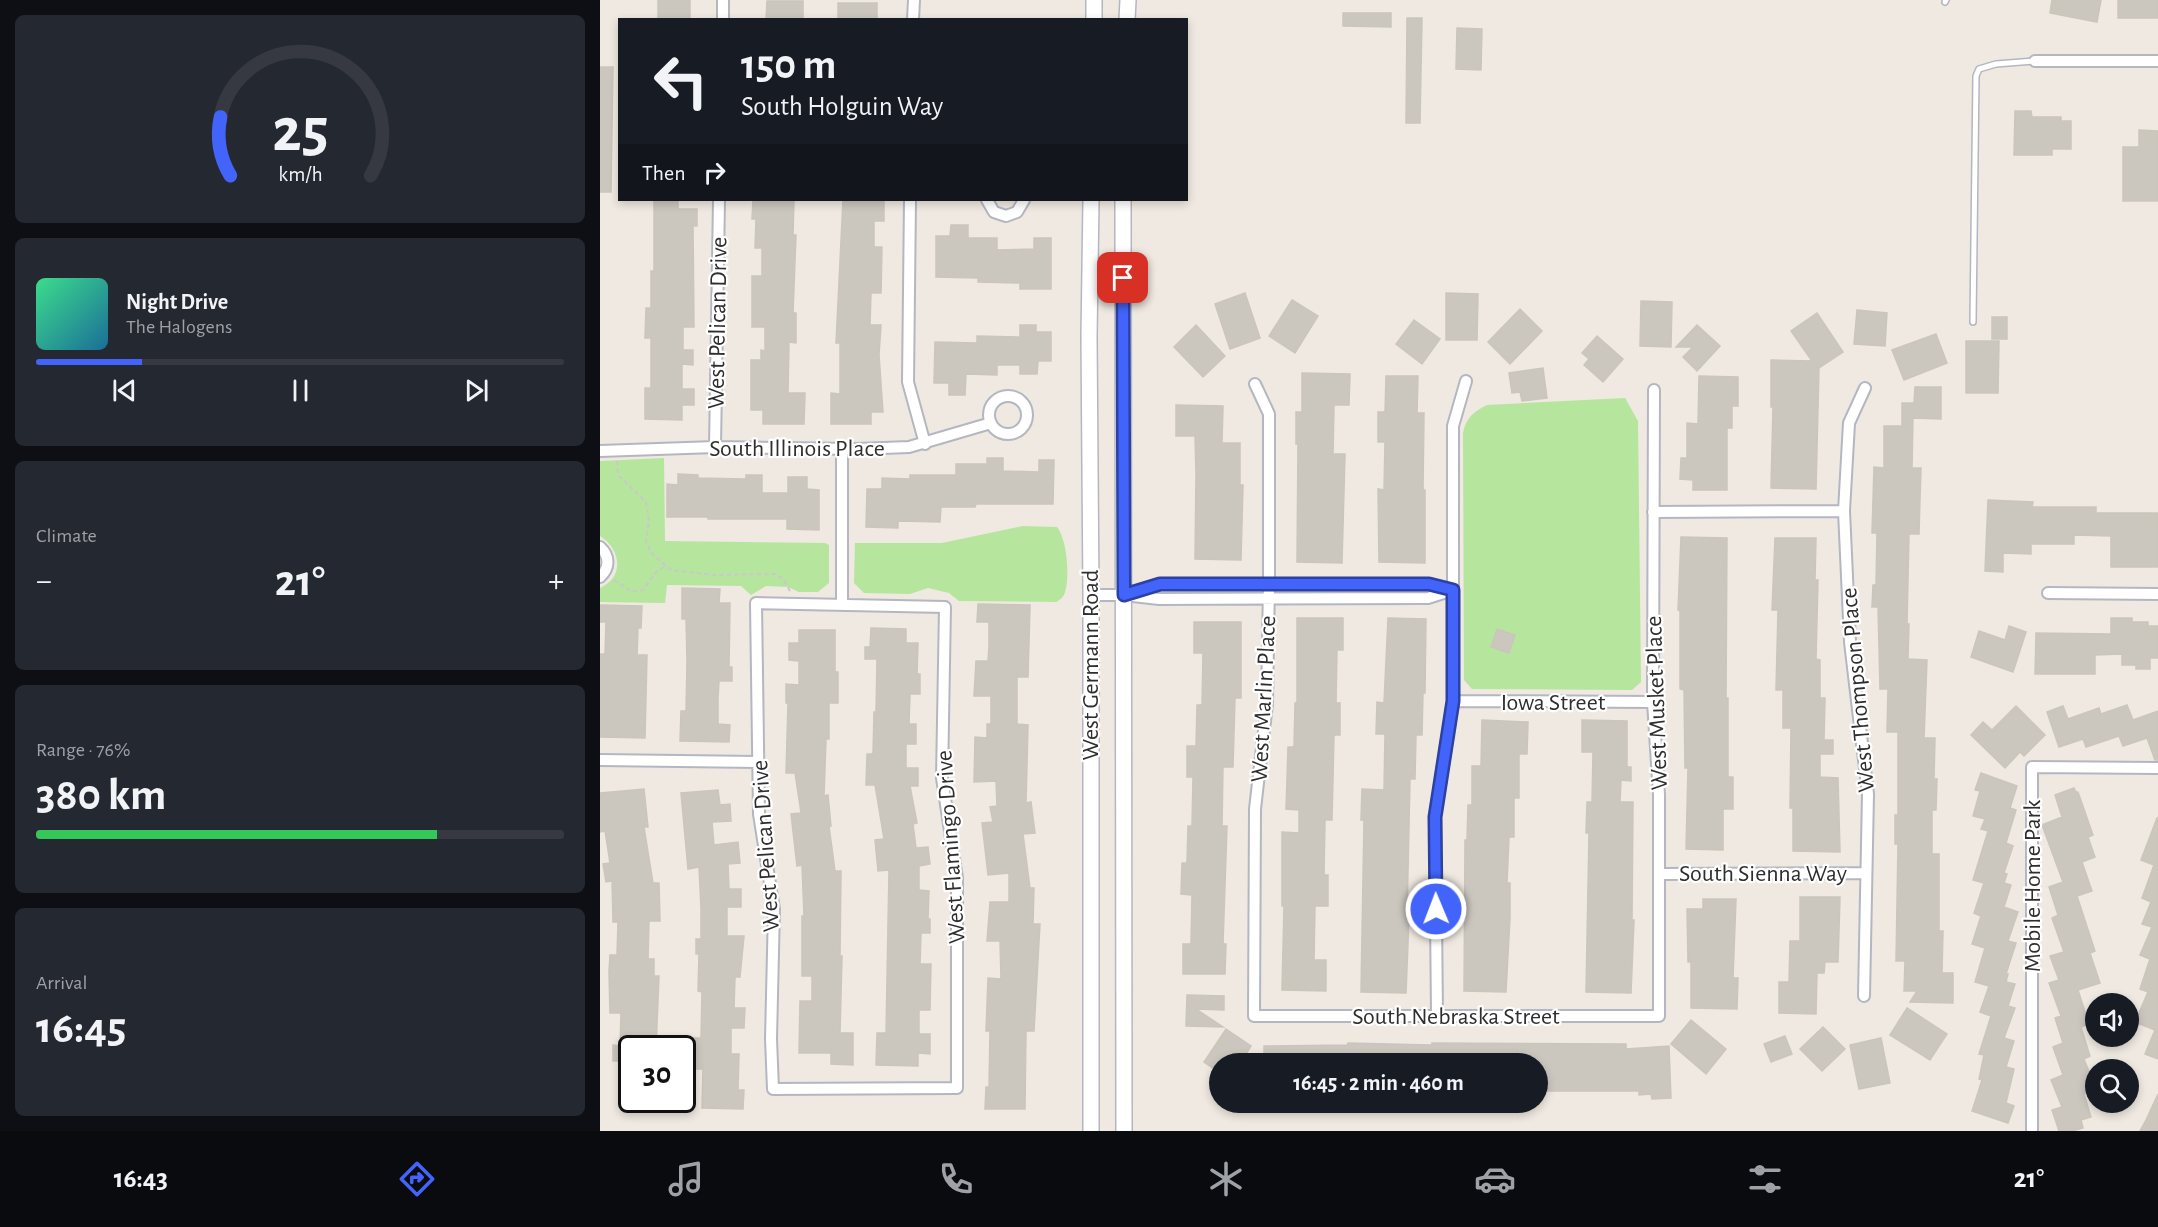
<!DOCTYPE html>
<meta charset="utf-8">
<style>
:root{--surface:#171b24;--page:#242831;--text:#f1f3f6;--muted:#9ea1a6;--line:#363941;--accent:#4264fb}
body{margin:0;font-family:"Alegreya Sans",sans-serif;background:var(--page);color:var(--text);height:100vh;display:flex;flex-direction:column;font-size:22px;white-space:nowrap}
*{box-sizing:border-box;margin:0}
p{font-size:20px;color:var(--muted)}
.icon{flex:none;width:33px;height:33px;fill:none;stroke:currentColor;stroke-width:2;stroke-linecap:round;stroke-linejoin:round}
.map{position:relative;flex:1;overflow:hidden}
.details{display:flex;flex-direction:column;gap:15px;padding:15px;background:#0d0f14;width:600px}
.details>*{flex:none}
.banner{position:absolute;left:18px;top:18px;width:570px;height:183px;border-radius:0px;box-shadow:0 3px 9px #0003;background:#171b24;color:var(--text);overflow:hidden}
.fabs{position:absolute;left:1485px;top:993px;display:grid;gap:12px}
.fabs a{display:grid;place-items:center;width:54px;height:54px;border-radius:50%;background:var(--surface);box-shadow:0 3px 9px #0003;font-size:30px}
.speed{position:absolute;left:18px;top:1035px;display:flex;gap:12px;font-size:30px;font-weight:700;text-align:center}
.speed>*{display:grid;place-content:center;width:78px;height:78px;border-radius:50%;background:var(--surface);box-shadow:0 3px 9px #0003;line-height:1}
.speed .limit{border:3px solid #111;border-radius:9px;background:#fff;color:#111}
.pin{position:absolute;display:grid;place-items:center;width:51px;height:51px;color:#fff;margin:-26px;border-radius:12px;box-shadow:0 3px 9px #0006}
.me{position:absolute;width:66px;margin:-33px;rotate:359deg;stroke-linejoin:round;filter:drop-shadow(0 0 4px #0008)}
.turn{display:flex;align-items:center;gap:21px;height:126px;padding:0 24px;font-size:27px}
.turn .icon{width:78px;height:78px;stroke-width:2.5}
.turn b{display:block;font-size:42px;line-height:51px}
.then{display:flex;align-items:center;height:57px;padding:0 24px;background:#0003;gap:12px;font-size:22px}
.big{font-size:45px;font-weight:600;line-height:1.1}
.details .tile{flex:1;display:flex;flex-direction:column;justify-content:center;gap:9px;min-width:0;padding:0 21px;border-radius:9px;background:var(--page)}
.details .dial{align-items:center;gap:0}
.dial svg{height:156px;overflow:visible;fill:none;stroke:var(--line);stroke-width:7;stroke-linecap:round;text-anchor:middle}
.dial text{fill:var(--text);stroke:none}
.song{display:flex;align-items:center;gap:18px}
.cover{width:72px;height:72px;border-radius:9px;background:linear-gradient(135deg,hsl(150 70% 55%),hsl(200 70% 35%))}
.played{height:6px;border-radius:3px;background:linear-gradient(90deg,var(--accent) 20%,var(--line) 20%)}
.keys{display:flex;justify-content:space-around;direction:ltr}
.heat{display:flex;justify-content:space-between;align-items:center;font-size:33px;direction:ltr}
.charge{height:9px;border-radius:4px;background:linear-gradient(90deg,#34c759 76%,var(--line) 0)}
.trip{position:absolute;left:609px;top:1053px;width:339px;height:60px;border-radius:30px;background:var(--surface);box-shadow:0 3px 9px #0003;font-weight:600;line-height:60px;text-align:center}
.tabs{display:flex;height:96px;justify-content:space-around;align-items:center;background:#090b0e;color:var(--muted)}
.tabs .icon{width:42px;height:42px}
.tabs .on{color:var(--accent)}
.tabs b{font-size:27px;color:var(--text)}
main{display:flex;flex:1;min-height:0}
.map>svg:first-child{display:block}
.green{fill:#b6e59e}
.building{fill:#cbc7bf;stroke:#cbc5ba;stroke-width:1.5}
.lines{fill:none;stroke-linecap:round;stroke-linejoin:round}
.lane-casing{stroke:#b4b7c1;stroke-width:8}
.street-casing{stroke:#b4b7c1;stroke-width:14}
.secondary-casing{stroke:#b4b7c1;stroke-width:18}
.path{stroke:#c9c9c9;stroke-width:2;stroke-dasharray:4.5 3;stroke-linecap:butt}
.lane{stroke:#fff;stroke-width:5}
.street{stroke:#fff;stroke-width:10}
.secondary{stroke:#fff;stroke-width:15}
.route-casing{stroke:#2b41a3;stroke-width:15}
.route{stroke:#4264fb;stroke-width:10}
.labels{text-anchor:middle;stroke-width:4.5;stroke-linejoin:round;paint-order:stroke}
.street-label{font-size:24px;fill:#2e2e2e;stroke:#fff}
</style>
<main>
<section class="details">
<div class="tile dial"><svg viewBox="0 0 100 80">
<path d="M14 69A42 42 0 1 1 86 69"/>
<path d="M14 69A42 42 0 0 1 9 39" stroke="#4264fb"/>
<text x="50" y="56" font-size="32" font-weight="700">25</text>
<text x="50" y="72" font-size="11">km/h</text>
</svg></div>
<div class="tile">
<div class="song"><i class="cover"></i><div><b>Night Drive</b><p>The Halogens</p></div></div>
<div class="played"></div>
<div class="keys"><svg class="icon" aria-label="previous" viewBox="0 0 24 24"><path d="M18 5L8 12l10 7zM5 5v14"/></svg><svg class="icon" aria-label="pause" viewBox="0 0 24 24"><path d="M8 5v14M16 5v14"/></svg><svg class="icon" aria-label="next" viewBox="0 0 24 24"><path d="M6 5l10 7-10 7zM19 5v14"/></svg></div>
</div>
<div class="tile"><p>Climate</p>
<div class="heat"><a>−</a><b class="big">21°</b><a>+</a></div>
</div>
<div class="tile"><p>Range · 76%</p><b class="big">380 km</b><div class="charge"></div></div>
<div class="tile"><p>Arrival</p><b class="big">16:45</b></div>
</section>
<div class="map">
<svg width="1558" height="1131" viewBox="0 0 1558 1131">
<rect width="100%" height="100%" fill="#efe9e1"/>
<path class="green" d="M1025,398L1038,421L1041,682L1032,690L872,689L864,680L863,433C866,418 873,412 887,405Z
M64,458L65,541L225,543L229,545V583L218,592H199L188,587L166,586L151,595L141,586L67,585L65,603L0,602V588C25,577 21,549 0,536V461Z
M423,526L457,527C467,539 470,577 465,592C464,597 460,600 456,602L359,601L349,593L328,588L310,594L264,593L254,583L255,543H342Z"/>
<path class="building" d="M58,0H90V20H58Z
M1452,0H1501L1497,22L1450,13Z
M1518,0H1558V18H1518Z
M167,1H203V20H166Z
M238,3H277V20H238Z
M743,13H791V27L743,26Z
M807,18H822L820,123H806Z
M857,28L882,29L881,70L856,69Z
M0,67H13L11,192H0Z
M1415,111H1431L1432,117H1461V121H1471V149H1452V155H1414Z
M1539,130L1558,131V201H1523V147H1539Z
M54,200H78V209H97V226H93L94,327H83V350H93V365L82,364V389H94V405H82V420L45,419V388H51V338H45L46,308H51V271H54Z
M153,200H194L193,235H196L193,313H196V343L189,342L188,393H205L204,424H163V410H151V360H161V350L165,351V327H152V276H162V248H155L156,219H152Z
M243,200H284V221H274V247H282L281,293H271L270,325H281L279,355L283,412H271V424H231V393L240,394V343H236Z
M351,225H368V238H397V250L434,249V238H451V289H420V283L378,282V278L336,277V236H350Z
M645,293L660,338L630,349L615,304Z
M846,293L878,294L877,340H846Z
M692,300L718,316L695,353L669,336Z
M1041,301L1072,302L1071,347L1040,346Z
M920,309L942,331L910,364L888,342Z
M1257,310L1287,313L1285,346L1254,344Z
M1217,313L1243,352L1219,368L1216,489L1171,488L1173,407H1171V360L1212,361L1191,331Z
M1392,317H1407V339H1392Z
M814,320L840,339L822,364L796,344Z
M420,325H436V332H451V361H438L437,374H420V365H397V375L366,374L365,395H349V383H334L335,342L377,343V336L420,337Z
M596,325L625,356L603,377L574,347Z
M1097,325L1120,346L1097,371L1083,357L1093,347H1076Z
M1336,334L1347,363L1304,380L1292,350Z
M997,336L1023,359L1003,382L984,365L989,359L982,353Z
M1366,341H1399L1398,393H1366Z
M943,368L947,398L922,401L920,392L912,393L909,373Z
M702,373L750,374L749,405H734L733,454H745L742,563L697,562L698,444H696V412H702Z
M786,376H818L817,413H824L823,490H825V563L779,562L778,489L784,490L785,442H778V412H785Z
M1099,376L1138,377V406H1132V428H1127V490H1093V480L1080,479L1081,458H1087V423L1098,424Z
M1315,387H1341V419L1313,418L1312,468H1321L1320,499L1319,534H1309L1307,624H1309L1308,659L1327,660L1324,738H1335L1334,779H1337L1336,810H1332V854H1339V931H1343L1342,973H1353V1003L1310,1002L1317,991H1304L1305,961H1296L1298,844H1295V815H1298V732H1287L1288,689H1280L1278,607H1272L1273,585H1276L1277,533H1272L1274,467L1284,468V426H1302V403H1314Z
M576,405L623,406L622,443H640V485H643L641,560L595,559L596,475L595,436H576Z
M387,458H403V471L439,472V460H454L453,504H376L375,507H341L340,522L298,521V528L266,527L267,489H282V478L310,479V475H356V464H387Z
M78,474L98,475V478L146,479V475H162V493H188V477H207V489L219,490V530L187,529V519H108V517H67V484L78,485Z
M1388,500L1433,502L1432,507H1496V513H1558V567H1511V536L1474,535V544H1431V554L1403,553V572L1385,571Z
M1081,537L1127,538L1126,698H1128V777H1133V809H1123V850L1086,849L1088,768H1085L1084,690L1080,689V611L1078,610Z
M1175,538H1216L1215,580H1218L1216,659L1220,660V698H1225L1224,740H1233V754H1220V777L1238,778L1240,852L1193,851V808H1190L1191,728H1183V690H1176L1178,610H1172Z
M82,588L120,589L119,603H130L129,667H132V681H119L118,698V724L130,725L129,742L80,741L81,711H86L87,661L86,619H82Z
M378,604L430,605L428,677H417V724L428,725L426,803L431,802L435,833L423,834L430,888H434L433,924H440L434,1031H426L425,1109H385L386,1087H389L390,1031H386L388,978L401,979L400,941H387L390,902H409V873L388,875L382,823L393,822L390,807L397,806L396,781L374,782L375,737L387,738V724H391V696H374L376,661H388L389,646V622H377Z
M0,605L42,606L41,628H38L37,655H47L45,738L0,737V654H5L6,622H0Z
M697,618H743V650H737L736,703H740V735H734L732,820H725L724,875H728V906H715L714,960H726V991L682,990L684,906H682V832L699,833V810L686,809L688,747H694L695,703H697Z
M788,618L826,619L825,693H823L822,735H816L815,779H810L807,918H809L806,993L761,992L764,820H761L762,789L784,790L785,734H776L777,702L784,703Z
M1511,618H1532V622H1548V626H1558V658H1550V669H1536V665H1522V654L1495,655V674H1435L1436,633L1511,634Z
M594,622H641V698H635L633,767H623L622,826H627L623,944H626L625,974H583V944H591L592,895L581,894L582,863H587L588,826H592L593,777H587V746H596L597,705H602L603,653H594Z
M1409,626L1426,632L1413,672L1371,657L1379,631L1405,640Z
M271,628L306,629V643H318L317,674H320V694H310L309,724H316V744H306V768H318V786H310L317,823L313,824L316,848L328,847L330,864L319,866V890L329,891L328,919H330V933H321L320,964H331L330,1010H319V1034H330V1054L318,1053V1066L276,1065L277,1033H286L289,870L278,871L275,840L284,839L275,785H266L267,754H273L274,712H276L277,659H265V647H270Z
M897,629L915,635L909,653L891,647Z
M199,630H235V672H238V703H229V739H226L224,796L228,795L231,826H229L235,871H241L240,956H242L240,1033H253V1065L231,1064V1053H199L200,1001H212V976H202V916H204L202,865L197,866L191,814L201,813L195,773H186L188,703H186V684L199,685V661L189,660V643H199Z
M1527,705L1533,720L1558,711V760H1555L1547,738L1523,746L1519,736L1486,747L1483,739L1459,747L1447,712L1463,706L1468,719L1499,708L1501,714Z
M1416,706L1445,735L1424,756L1420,752L1405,768L1371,735L1383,722L1392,730Z
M882,720L928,722L927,754H919V798H914V837H909L907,883H910V918L906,992L864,991L865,840H867L868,805H872V766H881Z
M982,720L1027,721V767H1031V781L1021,780L1020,802H1033L1032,920H1034L1031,993L986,992L989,833H986L987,802H992L993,752H982Z
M1381,773L1417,786L1410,808L1416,810L1406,843L1413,846L1404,873L1407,874L1404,883L1411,885L1404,907L1418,912L1408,941L1416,943L1406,974H1408L1406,982L1415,984L1408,1006L1415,1008L1404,1038L1414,1041L1406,1067L1414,1069L1406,1103L1414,1106L1408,1123L1372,1111L1382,1080L1379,1079L1384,1055L1379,1054L1391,1016L1380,1012L1389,986L1375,982L1385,948L1372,944L1381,916L1374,913L1384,883L1373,880L1388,831L1381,829L1385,819L1373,816L1380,791L1375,790Z
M1474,788L1476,792H1478L1493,835L1488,837L1495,857L1482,862L1492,891L1477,896L1495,951L1490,953L1500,983L1478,990L1489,1024L1481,1027L1490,1056L1484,1059L1496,1089L1484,1094L1491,1117L1481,1120L1483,1128L1472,1131H1459L1452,1110L1462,1107L1451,1080L1463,1075L1453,1047L1463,1043L1455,1018L1461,1016L1449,983L1459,980L1450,956L1464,952L1452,918L1458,915L1449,887L1463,882L1442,825L1462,817L1455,795Z
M44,789L48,827H44L53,883H59L60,921H49L48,959H54V976H59L56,1048H32V1104H20V1061H13V1045L20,1046L21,1013H10L9,972L10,955H17L18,922H13L12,881L6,882L3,864L10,863L5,831L0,832V793Z
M118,790L120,805L130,804L131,821L112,822L114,845L138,842L140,863L128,864L129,889H141V907H127V936H144L140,977H135L134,1008H145L144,1028H131V1054H139L138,1090H144L143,1109L102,1108L103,1069H94V1038H101L102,992L98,991L99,954H96V939H101V908L99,867L88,869L81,793Z
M1557,818H1558V1059L1545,1054L1555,1030L1535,1022L1548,992L1540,989L1550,959L1540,955L1552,927L1542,924L1551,902L1542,898L1554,865L1541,860Z
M1200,897H1240L1238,962H1225L1224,973H1217L1216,1014L1179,1013V982H1189L1190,941H1200Z
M1103,899H1136L1133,978H1138L1137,1009L1091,1008V962H1088L1087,909H1103Z
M587,995L624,996V1010L596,1009L623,1027L586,1026Z
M1307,1008L1347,1034L1330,1060L1290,1035Z
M1091,1020L1126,1049L1106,1074L1071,1044Z
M1223,1027L1245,1049L1222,1071L1200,1049Z
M626,1029L651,1046L640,1064H620V1073L604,1062Z
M1185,1036L1192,1054L1171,1062L1164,1044Z
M1281,1038L1290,1083L1259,1089L1250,1045Z
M748,1043L832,1045V1043L1026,1044V1049L1069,1046L1071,1098L1052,1099L1051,1094L1039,1095V1091H938V1064H664V1046L747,1045Z
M1558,1094V1131H1540L1546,1120Z"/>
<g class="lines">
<g class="lane-casing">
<path id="lane" d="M1345,2L1346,0
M1373,322L1376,76L1379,69L1396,64L1435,61"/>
</g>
<g class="street-casing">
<path id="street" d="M123,20V0
M313,20L314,0
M1435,61H1558
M310,200L308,382L325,444
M387,200L394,212L406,216L417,212L424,200
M655,384L669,414V583L667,704L655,809L654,1016H1059V795L1053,702L1054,390
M389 415a19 19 0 1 1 38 0a19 19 0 1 1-38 0Z
M115,447L119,200
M0,451L115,447L257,449L309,447L391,423
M1053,512L1244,511
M0,547C10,556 10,568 0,577
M1448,593L1558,594
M528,594L560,584H829L853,590
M491,595H524L559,599L828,598L853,590
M156,603L345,607L342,778L357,878V1088L173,1089L171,1039L174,909L159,814Z
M242,605V449
M853,701L1053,702
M0,760L158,762
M1060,874L1266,873
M1264,996L1268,794L1250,642L1244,511L1249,423L1265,388
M837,1015L835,817L853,701V426L866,381
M1432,1131V767L1558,768"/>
</g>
<g class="secondary-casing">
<path id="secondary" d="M494,20V0
M527,20L528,0
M491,200L489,337L491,595V1131
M523,200L524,1131"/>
</g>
<path class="path" d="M17,461L18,475L46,502L49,520L46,541L52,554L71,570L114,575L176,574L184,580L191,593
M14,580L32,592L43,590L56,572L65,566"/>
<use href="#lane" class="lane"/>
<use href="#street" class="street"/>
<use href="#secondary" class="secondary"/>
</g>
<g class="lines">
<g class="route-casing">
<path id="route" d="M523,278L524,595L560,584H829L853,590V701L835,817L836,909"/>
</g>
<use href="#route" class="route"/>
</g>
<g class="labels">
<g class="street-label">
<text transform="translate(117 323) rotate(-89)" y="8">West Pelican Drive</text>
<text x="197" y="456">South Illinois Place</text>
<text transform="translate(490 665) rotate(-90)" y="8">West Germann Road</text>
<text transform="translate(1257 690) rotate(-95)" y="8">West Thompson Place</text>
<text transform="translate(663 699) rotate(-87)" y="8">West Marlin Place</text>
<text x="953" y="710">Iowa Street</text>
<text transform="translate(1056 703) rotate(-92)" y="8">West Musket Place</text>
<text transform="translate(165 846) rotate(-94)" y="8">West Pelican Drive</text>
<text transform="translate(350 847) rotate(-94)" y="8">West Flamingo Drive</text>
<text x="1163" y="881">South Sienna Way</text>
<text transform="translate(1432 886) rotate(-90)" y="8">Mobile Home Park</text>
<text x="856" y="1024">South Nebraska Street</text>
</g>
</g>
</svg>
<div class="fabs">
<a><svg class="icon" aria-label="sound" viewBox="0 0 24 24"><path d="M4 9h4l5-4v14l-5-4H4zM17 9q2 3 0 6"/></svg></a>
<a><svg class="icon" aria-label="search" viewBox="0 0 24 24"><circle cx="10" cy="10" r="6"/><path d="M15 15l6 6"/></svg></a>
</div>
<div class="speed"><div class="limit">30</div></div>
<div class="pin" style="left:523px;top:278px;background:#d93025"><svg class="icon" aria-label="arrive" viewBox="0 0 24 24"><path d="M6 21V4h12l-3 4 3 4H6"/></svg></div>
<svg class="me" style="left:836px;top:909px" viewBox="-20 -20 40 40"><circle r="17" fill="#4264fb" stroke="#fff" stroke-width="3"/><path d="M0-11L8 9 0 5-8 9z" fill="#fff"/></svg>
<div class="trip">16:45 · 2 min · 460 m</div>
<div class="banner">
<div class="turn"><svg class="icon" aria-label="left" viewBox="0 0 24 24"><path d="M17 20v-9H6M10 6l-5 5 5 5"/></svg><div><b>150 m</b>South Holguin Way</div></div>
<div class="then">Then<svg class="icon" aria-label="right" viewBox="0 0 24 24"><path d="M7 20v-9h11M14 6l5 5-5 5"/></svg></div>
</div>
</div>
</main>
<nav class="tabs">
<b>16:43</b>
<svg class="icon on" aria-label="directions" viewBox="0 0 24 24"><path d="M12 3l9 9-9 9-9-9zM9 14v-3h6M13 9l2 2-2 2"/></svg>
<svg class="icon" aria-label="music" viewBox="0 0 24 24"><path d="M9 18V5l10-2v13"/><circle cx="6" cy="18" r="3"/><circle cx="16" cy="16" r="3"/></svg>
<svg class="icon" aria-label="phone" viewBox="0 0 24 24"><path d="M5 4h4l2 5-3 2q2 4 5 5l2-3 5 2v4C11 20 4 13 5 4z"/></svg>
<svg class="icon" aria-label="climate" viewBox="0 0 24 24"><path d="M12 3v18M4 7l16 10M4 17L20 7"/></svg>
<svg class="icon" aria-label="car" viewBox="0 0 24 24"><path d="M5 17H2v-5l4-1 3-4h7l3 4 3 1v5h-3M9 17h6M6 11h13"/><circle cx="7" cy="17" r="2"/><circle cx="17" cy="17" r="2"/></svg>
<svg class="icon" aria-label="filters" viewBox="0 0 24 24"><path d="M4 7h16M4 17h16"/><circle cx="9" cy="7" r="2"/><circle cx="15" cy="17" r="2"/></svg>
<b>21°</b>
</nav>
